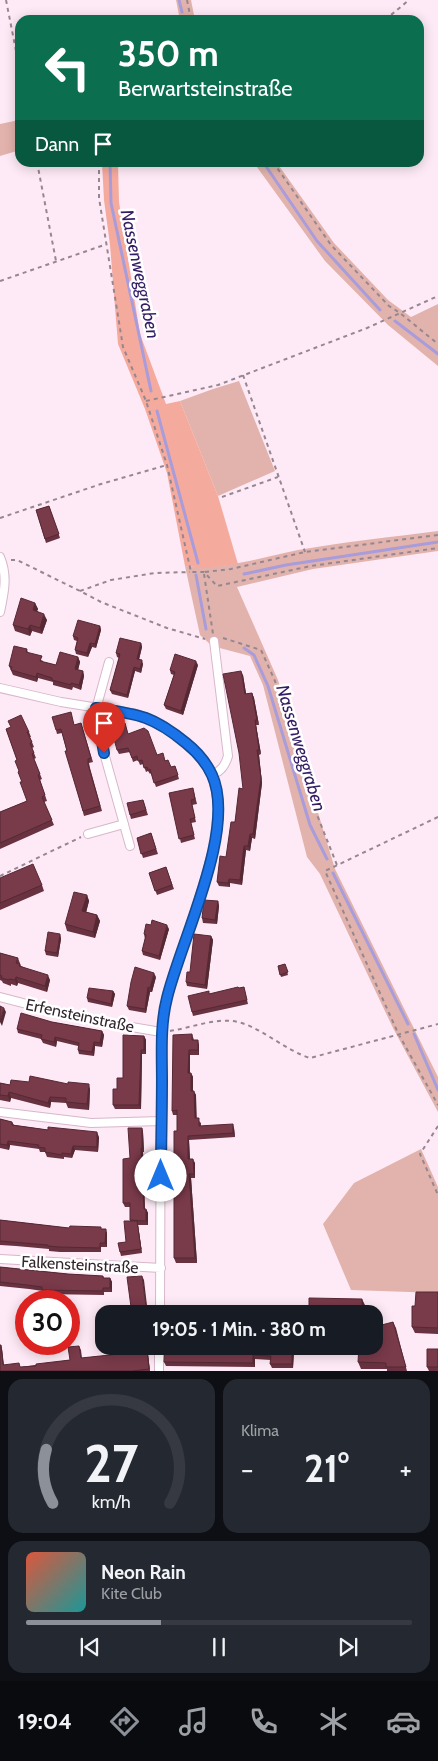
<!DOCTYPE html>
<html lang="de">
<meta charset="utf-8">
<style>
:root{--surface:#171b24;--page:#242831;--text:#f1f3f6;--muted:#9ea1a6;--line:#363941;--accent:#8c9099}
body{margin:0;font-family:Cabin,sans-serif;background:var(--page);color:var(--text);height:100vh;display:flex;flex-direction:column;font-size:19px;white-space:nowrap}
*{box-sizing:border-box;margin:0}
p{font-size:16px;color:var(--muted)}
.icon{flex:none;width:28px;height:28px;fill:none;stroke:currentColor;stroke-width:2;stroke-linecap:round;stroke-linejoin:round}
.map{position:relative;height:1371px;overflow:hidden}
.details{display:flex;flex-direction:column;gap:8px;padding:8px;background:#0d0f14;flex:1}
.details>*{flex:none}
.top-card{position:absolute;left:15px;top:15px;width:409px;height:152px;border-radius:15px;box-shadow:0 2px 12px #0003;background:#0b6e4f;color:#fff;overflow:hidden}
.speed{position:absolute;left:15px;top:1290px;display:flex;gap:10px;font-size:25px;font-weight:700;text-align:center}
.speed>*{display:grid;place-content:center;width:65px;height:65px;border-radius:50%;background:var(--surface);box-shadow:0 2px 12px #0003;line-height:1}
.speed .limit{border:8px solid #d22;background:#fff;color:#111}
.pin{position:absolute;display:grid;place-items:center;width:42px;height:42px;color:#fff;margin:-51px -21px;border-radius:50% 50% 50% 0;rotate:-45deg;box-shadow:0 0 5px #0007}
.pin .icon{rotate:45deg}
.me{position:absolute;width:55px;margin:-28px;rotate:0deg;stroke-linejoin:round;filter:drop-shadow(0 0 4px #0008)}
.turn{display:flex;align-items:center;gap:18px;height:105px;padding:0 20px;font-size:22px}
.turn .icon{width:65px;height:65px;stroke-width:2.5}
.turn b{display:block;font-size:35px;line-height:42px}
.then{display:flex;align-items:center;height:48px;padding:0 20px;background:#0003;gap:10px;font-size:19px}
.big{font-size:38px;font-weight:800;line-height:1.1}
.details .card{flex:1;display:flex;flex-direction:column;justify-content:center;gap:8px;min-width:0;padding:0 18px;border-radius:15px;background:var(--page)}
.details .dial{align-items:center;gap:0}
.dial svg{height:130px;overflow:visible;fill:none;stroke:var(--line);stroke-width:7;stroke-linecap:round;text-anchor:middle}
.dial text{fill:var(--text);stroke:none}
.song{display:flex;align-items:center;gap:15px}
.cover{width:60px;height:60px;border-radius:8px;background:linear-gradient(135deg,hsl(10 70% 55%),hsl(180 70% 35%))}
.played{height:5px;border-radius:2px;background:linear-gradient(90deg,var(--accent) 35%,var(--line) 35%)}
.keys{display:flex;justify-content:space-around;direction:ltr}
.heat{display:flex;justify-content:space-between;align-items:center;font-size:28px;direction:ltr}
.details .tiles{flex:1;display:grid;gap:8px;grid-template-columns:1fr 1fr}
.card:last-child{grid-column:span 2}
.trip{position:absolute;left:95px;top:1305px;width:288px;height:50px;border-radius:15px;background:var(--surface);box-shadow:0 2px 12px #0003;font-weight:800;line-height:50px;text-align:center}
.tab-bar{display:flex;height:80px;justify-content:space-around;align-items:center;background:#090b0e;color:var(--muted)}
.tab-bar .icon{width:35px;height:35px}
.tab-bar .selected{color:var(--accent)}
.tab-bar b{font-size:22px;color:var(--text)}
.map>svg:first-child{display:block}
.green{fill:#e2b3ac}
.forest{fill:#f5aa9e}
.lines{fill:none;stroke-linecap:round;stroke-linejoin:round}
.stream{stroke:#a89cdb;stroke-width:3}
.minor-casing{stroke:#d7b7ca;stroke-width:10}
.path{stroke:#968690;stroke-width:2;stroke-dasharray:4 4;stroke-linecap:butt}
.minor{stroke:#fff;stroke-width:8}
.wall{fill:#683240}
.shaded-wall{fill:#552934}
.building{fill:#793a4a;stroke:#552934}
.route-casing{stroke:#114b97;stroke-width:12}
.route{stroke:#1a73e8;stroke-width:9}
.labels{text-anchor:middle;stroke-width:5;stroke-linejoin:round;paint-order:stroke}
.street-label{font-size:16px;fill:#32262e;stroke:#fff}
.water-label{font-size:18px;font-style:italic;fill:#341d65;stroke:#fff}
</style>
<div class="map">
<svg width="438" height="1371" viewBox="0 0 438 1371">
<rect width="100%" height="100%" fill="#feeaf6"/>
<path class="green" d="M176,0H191L195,20H180Z
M19,120L20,150L0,156V124Z
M254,163H277L334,243L388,300L411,317L438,304V366L388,325L325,261Z
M239,381L275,471L218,496L180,401L213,389Z
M438,531V551L313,569L237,587L278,680L335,869L438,1077V1112L393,1028L320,874L307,857L263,685L250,656L212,646L200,635L185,566C226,570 258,558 298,550C344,542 391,537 438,531Z
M421,1149L438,1187V1293L351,1290L323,1224L354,1183Z"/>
<path class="forest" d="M102,163H118L119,202L140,334L166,404L180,401L218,496L238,564L206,568L185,566L167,473L145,409L118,344L110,245L104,200Z"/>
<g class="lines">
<path class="stream" d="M179,0L182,12
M110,162L111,203L151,391
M263,162L317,241L380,310
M395,321L438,354
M157,411L198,563
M244,574L286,565L438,542
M196,575L206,629
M244,648L254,655L268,686L310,825L327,859
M333,873L408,1024
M414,1034L438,1090"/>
<g class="minor-casing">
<path id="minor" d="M0,557C8,576 4,593 0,612
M109,662L96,709L104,753L130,846
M0,688L61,702L136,714L149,718L161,724L191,747L202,759L212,775L216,791L219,813L217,835L203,886L167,998L161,1032L160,1314
M212,775C221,771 225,766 228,756L214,641
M88,834L124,824
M0,997L85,1019L161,1032
M0,1112L91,1123L161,1121
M0,1259L161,1268
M159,1371V1346"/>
</g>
<path class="path" d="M6,0L20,71
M187,0L191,20
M385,20L409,0
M37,162L56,261
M99,162V198L123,347L146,401L167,465L191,572H204L217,586L311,566L438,548
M273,162L331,245L389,306L400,313L438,344
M0,281L107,244
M243,375L305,552
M146,401L218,385L367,328L438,296
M222,497L278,477
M0,518L101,484L167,465
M11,560H17L80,591L101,602L167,628L205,639
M205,572L231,569L305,552L438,535
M204,574L213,634
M80,591L111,580L155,573L190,572
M223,638L261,650L275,681L307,790L337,865
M438,817L325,871L398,1033L438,1105
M0,876L81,837
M170,1031C190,1028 211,1019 232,1021C256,1023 284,1050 310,1058L438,1024
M438,1126L420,1154L438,1195"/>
<use href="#minor" class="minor"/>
</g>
<path class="wall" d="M49,506L60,538L46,543L36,510Z
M35,603L38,609L37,611L47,620L42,634L32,631L30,636L15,631L13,625Z
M100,626L101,630L96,648L92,647L88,657L76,654L75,650L77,641L74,640L73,636Z
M141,643L142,647L139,660L143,664L141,673L135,671L128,698L112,694L110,690L119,658L117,657L116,653Z
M27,649L28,653L43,661V662L56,665L78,657L80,662L78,670L83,671L84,676L81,690L73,687L72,690L53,685V682L38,678L37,682L13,675L9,666Z
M198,665L183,715L166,709L164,705L174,675L171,674L170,670Z
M243,675L246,694L252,693L254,698L259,725H256L261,754L259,755L262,783L255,839L252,838L250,851L246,850L242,885L230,883V887L219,886L217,882L226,857L243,789Z
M81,723L93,762L89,763L90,768L102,811L84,816L62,733L57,734L56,730Z
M6,729L29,732L31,737H30L34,747L32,748L36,758L34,759L42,779L40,780L47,801L44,802L54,825L0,849V812L27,801L17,760Z
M128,734L166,761L171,767L175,766L179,779L156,787L151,773L150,774L148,771L146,772L143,764L140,765L138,760L133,762L130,752L119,754L117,750Z
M194,792L197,804L192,805L196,822L191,823L195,839L181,843L169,793Z
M143,800L148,815L131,819L130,815Z
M151,833L158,854L143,858L137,838Z
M166,867L174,889L157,895L149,873Z
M0,878L42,885L44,891L0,910Z
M87,895L89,901L86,912L97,915L100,921L95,938L67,931L65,924Z
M218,901L219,906L217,924L203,923L202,918Z
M169,929L160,960L143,955L142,951L145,939L144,934Z
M60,934L61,939L58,957L46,955L45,951Z
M211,936L213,940L207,989L187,986L186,982Z
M0,953L18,958L21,966L50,980L47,992L18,983L17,986L11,984V986L3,983L2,981L0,980Z
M285,964L288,975L281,977L278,966Z
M156,977L152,992H150L146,1013L129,1010L127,1006Z
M244,987L248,1004L193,1016L192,1012L209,994Z
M113,991L115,994L112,1007L88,1002L87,998Z
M52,1022L102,1031L104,1035L102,1047L95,1046L94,1056L79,1054L78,1050V1046L57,1041L56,1047L43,1043L41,1039L18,1033L17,1029Z
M192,1034L194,1040L199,1045V1055H190V1073H191L193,1077V1091L196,1095V1118L201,1123V1126L234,1128L235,1137L189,1140L190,1159L195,1163V1178H191L197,1263H176L174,1258L177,1131V1115H173L172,1111Z
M144,1036L146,1040V1054H142L141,1109H115L113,1105L117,1089L123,1078Z
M0,1083L10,1085L90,1089L89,1110L68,1108L66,1103L51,1102L50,1108L11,1098L10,1102L0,1100Z
M0,1119L12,1122L14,1125L99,1137L98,1152L75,1150L72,1158L64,1157V1159L47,1157L45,1152H40L39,1149L10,1145L9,1150L0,1148Z
M142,1128L143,1132L144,1152H143L145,1209H146L148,1213V1225H138L142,1253L121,1256L120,1252L126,1242L130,1221V1207H125L123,1203L130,1158Z
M0,1220L69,1228L101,1227V1229L107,1233V1247H101V1252H60L49,1251V1249L16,1246L0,1245Z
M0,1267L68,1274L103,1276L104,1278H110L112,1282V1292H104V1295L43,1294V1291L29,1289L0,1286Z
M438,1292V1334L415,1333L412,1327L415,1306Z
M393,1322L407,1371H387V1369H361L358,1362Z
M1,1345L2,1349L4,1365L21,1367L70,1360L79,1346L81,1350L82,1358L129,1353L140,1350H147L148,1354L150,1371H0Z
M292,1347L294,1351L293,1368H272L270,1364L271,1360L255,1359V1367L166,1366L164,1362L193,1348Z
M438,1349V1371H429L427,1367Z"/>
<path class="shaded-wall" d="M35,603L38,609L35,616L33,610Z
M44,614L47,620L42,634L40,628Z
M30,625L32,631L30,636L28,629Z
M100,626L101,630L96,648L95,644Z
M90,643L92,647L88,657L87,653Z
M141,643L142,647L138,663L137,659Z
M78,657L80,662L77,674L75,669Z
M142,660L143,664L141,673L140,669Z
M196,661L198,665L183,715L181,711Z
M134,667L135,671L128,698L127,695Z
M83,671L84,676L81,690L79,685Z
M241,671L243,675L247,699L245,694Z
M37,673L38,678L37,682L36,677Z
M252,693L254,698L259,725L257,720Z
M255,720L256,725L261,754L259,750Z
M257,750L259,755L262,783L255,839L253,834Z
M250,834L252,838L250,851L248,846Z
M244,846L246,850L242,885L240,880Z
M229,879L230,883V887L228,883Z
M87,895L89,901L85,917L82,911Z
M218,901L219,906L217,924L215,920Z
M97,915L100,921L95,938L93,932Z
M167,925L169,929L160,960L159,956Z
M60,934L61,939L58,957L57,953Z
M211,936L213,940L207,989L205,985Z
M154,973L156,977L152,992L150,988Z
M48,975L50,980L47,992L45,986Z
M16,977L18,983L17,986L15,980Z
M148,987L150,992L146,1013L145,1009Z
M113,991L115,994L112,1007L111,1004Z
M4,1008L6,1012L2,1026L0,1022Z
M102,1031L104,1035L102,1047L100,1043Z
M144,1036L146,1040V1054L144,1050Z
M55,1037L57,1041L56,1047L54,1042Z
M198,1040L199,1045V1055L198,1050Z
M94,1042L95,1046L94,1056L92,1052Z
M141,1050L142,1054L141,1109L139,1105Z
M189,1050L190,1055V1077L188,1073Z
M191,1073L193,1077V1095L191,1091Z
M89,1084L90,1089L89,1110L87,1104Z
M194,1091L196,1095L197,1123L195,1118Z
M9,1092L11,1098L10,1102L8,1096Z
M50,1097L51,1102L50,1108L48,1103Z
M233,1124L234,1128L235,1137L233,1133Z
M142,1128L143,1132L144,1152L142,1148Z
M97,1132L99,1137L98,1152L97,1147Z
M188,1136L189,1140L190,1163L188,1159Z
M8,1141L10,1145L9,1150L7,1145Z
M73,1146L75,1150L72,1158L71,1154Z
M141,1148L143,1152L145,1213L144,1209Z
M193,1159L195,1163V1178L194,1174Z
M189,1174L191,1178L197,1263L195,1258Z
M146,1209L148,1213V1225L146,1221Z
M137,1221L138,1225L142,1253L141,1249Z
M106,1229L107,1233V1247L105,1243Z
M142,1276L144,1280L148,1314H147Z
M110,1278L112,1282V1292L110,1288Z
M362,1299L365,1305V1314L362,1310Z
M393,1322L396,1328L407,1371L406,1367Z
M1,1345L2,1349L4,1369L3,1365Z
M292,1347L294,1351L293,1368L292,1364Z
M147,1350L148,1354L150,1371L149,1369Z
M253,1355L255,1359V1367L253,1363Z"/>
<path class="building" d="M49,506L59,534L45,539L36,510Z
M21,598L35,603L33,610L44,614L40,628L30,625L28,629L13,625Z
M78,620L100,626L95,644L90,643L87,653L75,650L78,638L73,636Z
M120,638L141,643L137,659L142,660L140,669L134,667L127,695L110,690L120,654L116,653Z
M14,646L27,649L26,652L42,656L40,661L56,665L60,652L78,657L75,669L83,671L79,685L71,683V685L52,680V678L37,673L36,677L11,670L12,667L9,666Z
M175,654L196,661L181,711L164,705L175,672L170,670Z
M241,671L245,694L252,693L257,720H255L259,750H257L261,778L253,834H250L248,846H244L240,880L229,879L228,883L217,882L220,856L226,857L231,822H235L239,788L243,789L239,753L223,674Z
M71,712L74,725L81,723L91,758L88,759V764L100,806L83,811L65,751H67L61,729L56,730L52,717Z
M21,715L29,732H27L32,742L30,743L34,753L32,754L40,774L38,775L45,795L42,797L52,820L0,843V812L27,801L20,782H22L18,772L19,771L15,761L17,760L6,729L11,727L8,721Z
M118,721L119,725L125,723L128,734L144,728L148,731L157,755L163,753L165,761L168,760L171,767L175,766L178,775L154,783L150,769L148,770L147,767L144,768L142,760L138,761L137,756L132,758L128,748L117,750L110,724Z
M193,788L195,799L191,800L195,818L190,819L194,835L179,839L169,793Z
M143,800L146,810L130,815L127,803Z
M151,833L156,849L141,854L137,838Z
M33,864L42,885L0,903V878Z
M166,867L172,885L155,891L149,873Z
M74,892L87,895L82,911L97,915L93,932L65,924Z
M204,900L218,901L215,920L202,918Z
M152,920L167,925L159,956L142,951L146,935L144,934L146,924L151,925Z
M48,932L60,934L57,953L45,951Z
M194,934L211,936L205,985L186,982L187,972H190Z
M0,953L18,958L16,963L20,964L19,966L48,975L45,986L16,977L15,980L9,979V980L1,978L2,976L0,975Z
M285,964L288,972L280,975L278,966Z
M135,967L154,973L150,988L148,987L145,1009L127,1006L131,982Z
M238,987L239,988L244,987L247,1000L192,1012L188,996L209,991V994Z
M89,988L113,991L111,1004L87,998Z
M0,1006L4,1008L0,1022Z
M21,1013L52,1022L102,1031L100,1043L94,1042L92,1052L78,1050L79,1043L55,1037L54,1042L41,1039L42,1035L17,1029Z
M192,1034V1040H198V1050H189L188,1073H191V1091H194L195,1118H199V1126L233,1124V1133L188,1136V1159H193L194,1174H189L195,1258H174V1131H177V1110L172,1111L173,1035Z
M123,1035L144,1036V1050H141L139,1105H113V1089H117V1078H123Z
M30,1076L68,1084V1082L89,1084L87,1104L66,1102V1098L50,1097L48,1103L9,1092L8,1096L0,1095V1083L10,1085L11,1080L29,1082Z
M0,1119L12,1122V1125L48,1130V1127L97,1132V1147L73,1146L71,1154L62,1153V1155L45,1152V1148L38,1147L39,1145L8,1141L7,1145L0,1144Z
M128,1128H142V1148H141L144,1209H146V1221L130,1220V1203H123V1159L130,1158Z
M0,1220L69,1228L70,1226L101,1227V1229H106L105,1243H100V1248L59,1247L48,1246V1245L0,1241Z
M124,1221H137L141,1249L120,1252L118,1243L126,1242Z
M0,1267L68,1274L103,1276V1278H110V1288H103V1291L42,1290V1287L27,1285L0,1282Z
M142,1276L147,1314H121V1308L131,1307L127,1277Z
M416,1292H438V1328L412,1327V1306H415Z
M309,1298L362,1299V1310H366V1314H309Z
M393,1322L406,1367H386V1363L358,1362L359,1346H374V1327Z
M0,1345H1L3,1365L19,1363L20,1367L36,1366V1364L70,1360L68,1347L79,1346L81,1358L129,1353L128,1346H139V1350H147L149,1369L132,1371H0Z
M193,1346H253L292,1347V1364H270L271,1356L253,1355V1363L164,1362L165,1347L193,1348Z
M427,1349H438V1367H427Z"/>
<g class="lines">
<g class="route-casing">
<path id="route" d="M104,753L96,708C137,714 152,715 186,743C196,751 206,762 212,775C237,830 181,940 167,998C160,1025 162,1053 162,1081C162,1113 161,1144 161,1176"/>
</g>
<use href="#route" class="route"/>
</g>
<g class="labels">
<g class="street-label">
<text transform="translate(80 1015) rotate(12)" y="6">Erfensteinstraße</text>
<text transform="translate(80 1264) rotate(3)" y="6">Falkensteinstraße</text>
</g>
<g class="water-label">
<text transform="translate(140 274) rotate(78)" y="6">Nassenweggraben</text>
<text transform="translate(301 748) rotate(73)" y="6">Nassenweggraben</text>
</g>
</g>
</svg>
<div class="speed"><div class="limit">30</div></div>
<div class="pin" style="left:104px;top:753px;background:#d93025"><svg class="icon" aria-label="arrive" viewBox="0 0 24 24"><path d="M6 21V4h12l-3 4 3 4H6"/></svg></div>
<svg class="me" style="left:161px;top:1176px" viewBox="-20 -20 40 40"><circle r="19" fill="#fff"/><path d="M0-13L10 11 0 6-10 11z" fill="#1a73e8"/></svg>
<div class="trip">19:05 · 1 Min. · 380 m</div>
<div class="top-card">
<div class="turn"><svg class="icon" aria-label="left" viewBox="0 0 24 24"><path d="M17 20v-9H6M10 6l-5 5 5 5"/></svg><div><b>350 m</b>Berwartsteinstraße</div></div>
<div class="then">Dann<svg class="icon" aria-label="arrive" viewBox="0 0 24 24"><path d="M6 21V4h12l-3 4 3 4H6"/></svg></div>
</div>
</div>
<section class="details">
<div class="tiles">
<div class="card dial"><svg viewBox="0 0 100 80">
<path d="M14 69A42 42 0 1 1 86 69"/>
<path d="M14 69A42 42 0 0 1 10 36" stroke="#8c9099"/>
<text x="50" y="56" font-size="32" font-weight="700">27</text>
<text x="50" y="72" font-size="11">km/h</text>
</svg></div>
<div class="card"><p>Klima</p>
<div class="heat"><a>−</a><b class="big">21°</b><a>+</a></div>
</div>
<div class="card">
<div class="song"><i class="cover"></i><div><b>Neon Rain</b><p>Kite Club</p></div></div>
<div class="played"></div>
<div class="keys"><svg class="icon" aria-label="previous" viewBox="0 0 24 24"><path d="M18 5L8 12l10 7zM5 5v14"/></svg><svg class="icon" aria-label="pause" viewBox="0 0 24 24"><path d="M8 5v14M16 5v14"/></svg><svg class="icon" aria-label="next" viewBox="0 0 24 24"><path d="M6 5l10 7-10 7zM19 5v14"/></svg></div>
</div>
</div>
</section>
<nav class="tab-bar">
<b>19:04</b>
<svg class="icon selected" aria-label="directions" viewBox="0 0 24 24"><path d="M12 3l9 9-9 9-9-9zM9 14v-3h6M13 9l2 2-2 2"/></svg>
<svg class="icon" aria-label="music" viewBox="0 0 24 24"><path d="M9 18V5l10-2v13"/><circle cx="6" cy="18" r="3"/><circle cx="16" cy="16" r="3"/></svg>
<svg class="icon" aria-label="phone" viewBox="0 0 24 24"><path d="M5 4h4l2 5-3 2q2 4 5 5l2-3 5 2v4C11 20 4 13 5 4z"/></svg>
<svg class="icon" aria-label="climate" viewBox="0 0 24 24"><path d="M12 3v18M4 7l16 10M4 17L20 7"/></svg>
<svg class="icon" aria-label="car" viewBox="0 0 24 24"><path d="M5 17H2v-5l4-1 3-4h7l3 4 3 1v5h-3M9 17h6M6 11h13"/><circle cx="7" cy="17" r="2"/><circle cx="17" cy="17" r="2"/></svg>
</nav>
